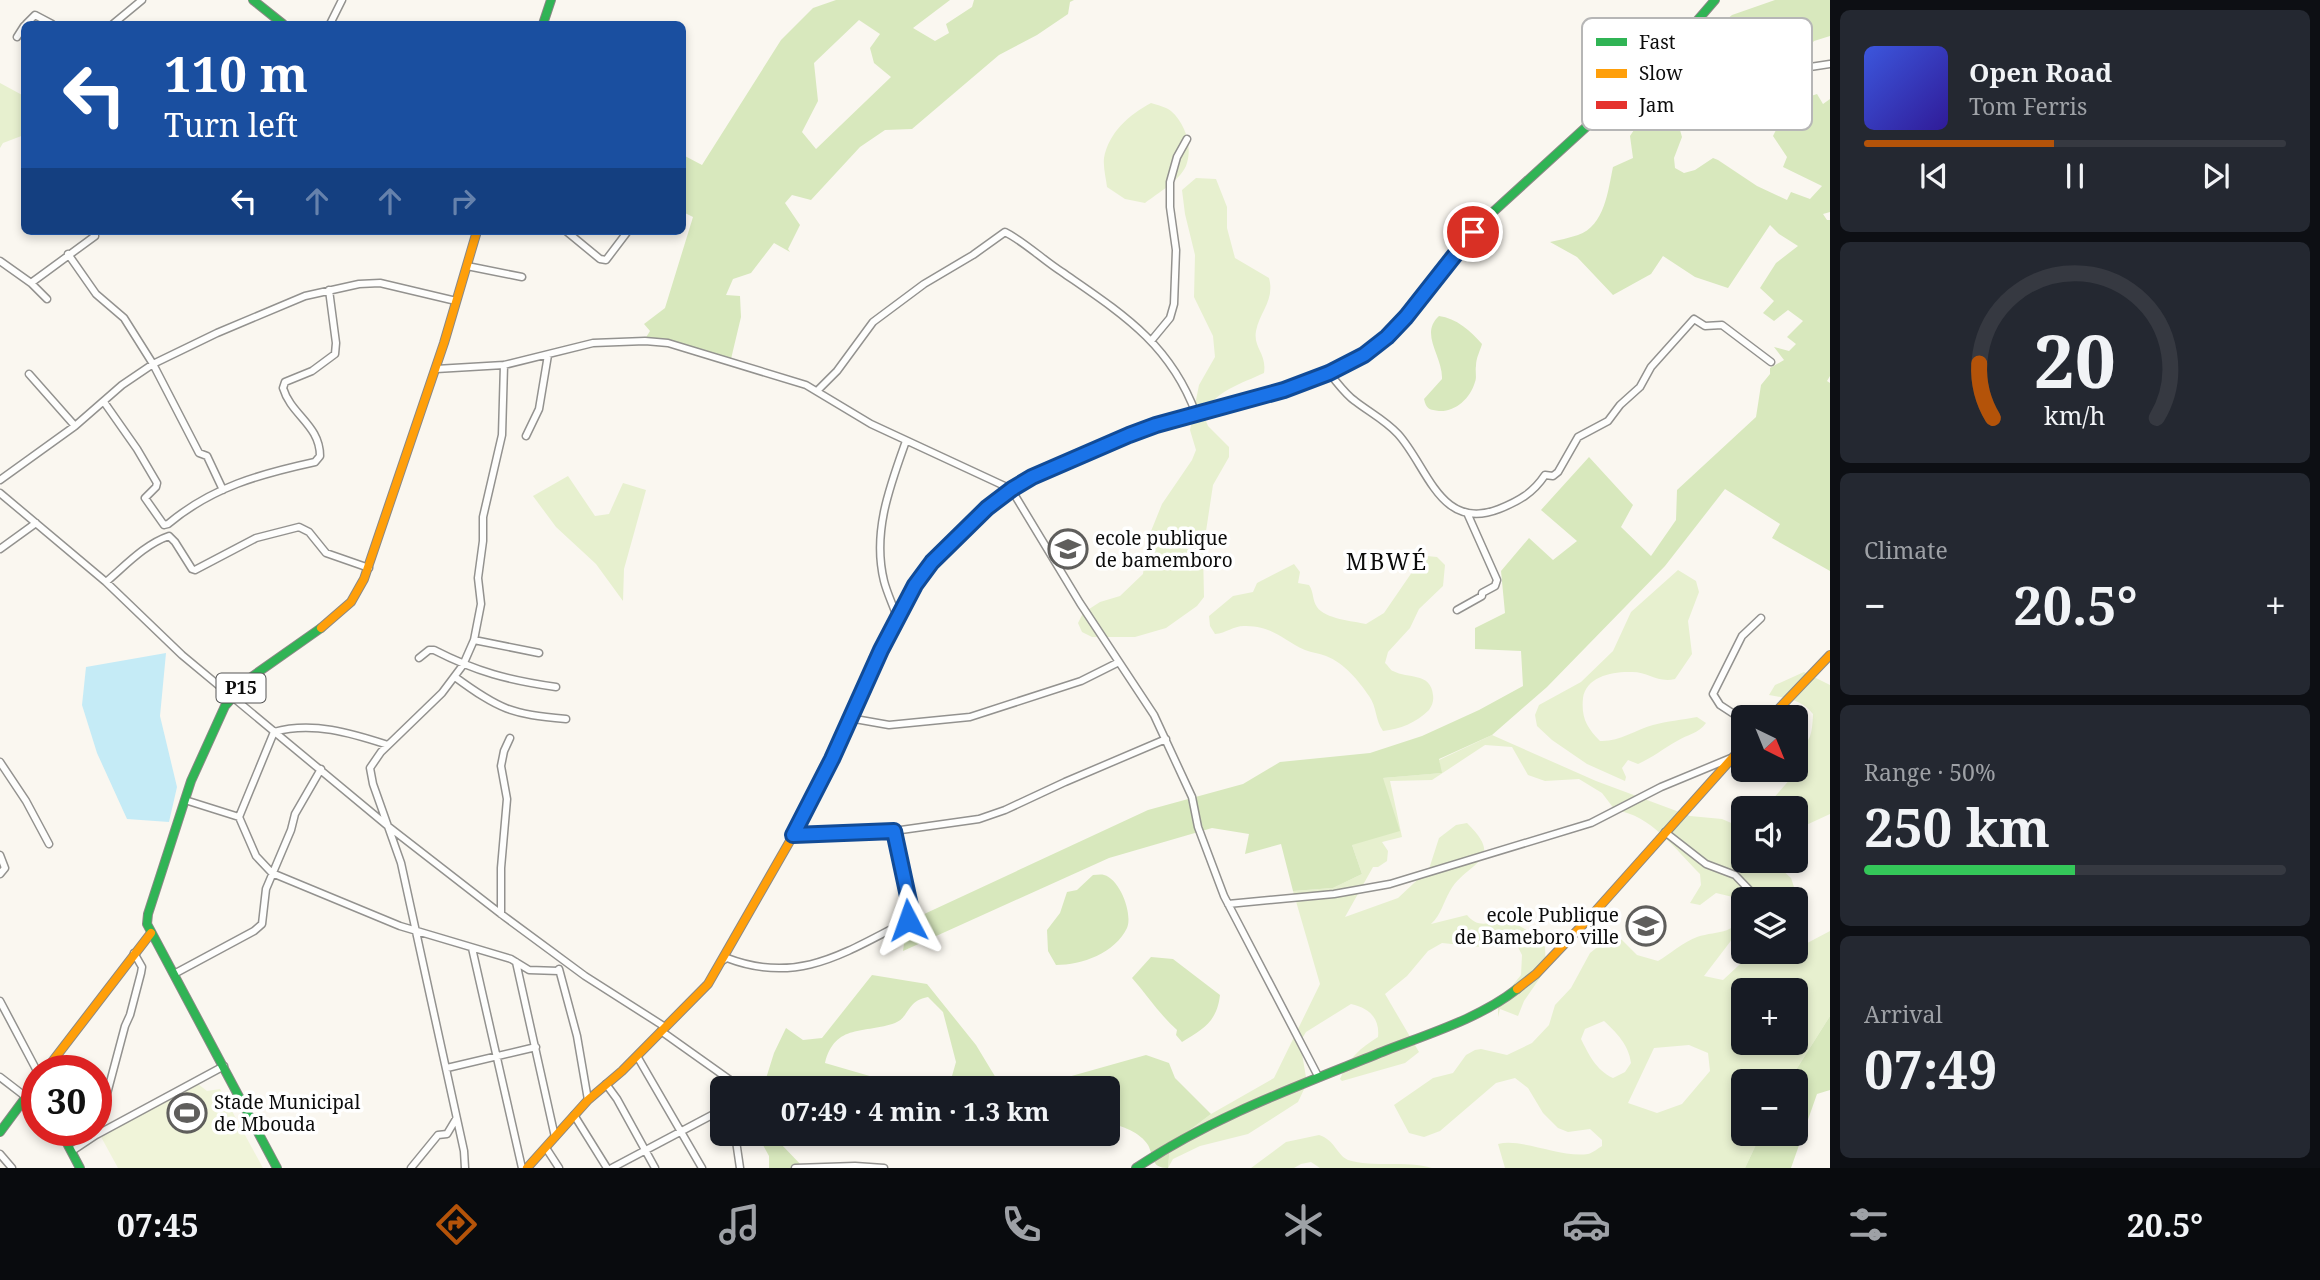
<!DOCTYPE html>
<meta charset="utf-8">
<style>
:root{--surface:#171b24;--page:#242831;--text:#f1f3f6;--muted:#9ea1a6;--line:#363941;--accent:#b45309}
body{margin:0;font-family:"Noto Serif",serif;background:var(--page);color:var(--text);height:100vh;display:flex;flex-direction:column;font-size:26px;white-space:nowrap}
*{box-sizing:border-box;margin:0}
p{font-size:23px;color:var(--muted)}
.icon{flex:none;width:38px;height:38px;fill:none;stroke:currentColor;stroke-width:2;stroke-linecap:round;stroke-linejoin:round}
.map{position:relative;flex:1;overflow:hidden}
.panel{display:flex;flex-direction:column;gap:10px;padding:10px;background:#0d0f14;width:490px}
.panel>*{flex:none}
.top-card{position:absolute;left:21px;top:21px;width:665px;height:214px;border-radius:10px;box-shadow:0 4px 10px #0003;background:#1a4fa0;color:#fff;overflow:hidden}
.needle{width:46px;rotate:137deg}
.fabs{position:absolute;left:1731px;top:705px;display:grid;gap:14px}
.fabs a{display:grid;place-items:center;width:77px;height:77px;border-radius:10px;background:var(--surface);box-shadow:0 4px 10px #0003;font-size:35px}
.speed{position:absolute;left:21px;top:1055px;display:flex;gap:14px;font-size:35px;font-weight:700;text-align:center}
.speed>*{display:grid;place-content:center;width:91px;height:91px;border-radius:50%;background:var(--surface);box-shadow:0 4px 10px #0003;line-height:1}
.speed .limit{border:10px solid #d22;background:#fff;color:#111}
.pin{position:absolute;display:grid;place-items:center;width:60px;height:60px;color:#fff;margin:-30px;border:4px solid #fff;border-radius:50%;box-shadow:0 2px 7px #0007}
.me{position:absolute;width:77px;margin:-38px;rotate:356deg;stroke-linejoin:round;filter:drop-shadow(0 0 5px #0008)}
.turn{display:flex;align-items:center;gap:24px;height:147px;padding:0 28px;font-size:32px}
.turn .icon{width:91px;height:91px;stroke-width:2.5}
.turn b{display:block;font-size:49px;line-height:60px}
.lanes{display:flex;align-items:center;height:66px;padding:0 28px;background:#0003;justify-content:center;gap:35px;direction:ltr}
.lanes .off{opacity:.35}
.big{font-size:52px;font-weight:700;line-height:1.1}
.panel .widget{flex:1;display:flex;flex-direction:column;justify-content:center;gap:10px;min-width:0;padding:0 24px;border-radius:10px;background:var(--page)}
.panel .dial{align-items:center;gap:0}
.dial svg{height:182px;overflow:visible;fill:none;stroke:var(--line);stroke-width:7;stroke-linecap:round;text-anchor:middle}
.dial text{fill:var(--text);stroke:none}
.song{display:flex;align-items:center;gap:21px}
.cover{width:84px;height:84px;border-radius:10px;background:linear-gradient(135deg,hsl(230 70% 55%),hsl(250 70% 35%))}
.played{height:7px;border-radius:4px;background:linear-gradient(90deg,var(--accent) 45%,var(--line) 45%)}
.keys{display:flex;justify-content:space-around;direction:ltr}
.heat{display:flex;justify-content:space-between;align-items:center;font-size:38px;direction:ltr}
.charge{height:10px;border-radius:5px;background:linear-gradient(90deg,#34c759 50%,var(--line) 0)}
.trip{position:absolute;left:710px;top:1076px;width:410px;height:70px;border-radius:10px;background:var(--surface);box-shadow:0 4px 10px #0003;font-weight:700;line-height:70px;text-align:center}
.dock{display:flex;height:112px;justify-content:space-around;align-items:center;background:#090b0e;color:var(--muted)}
.dock .icon{width:49px;height:49px}
.dock .current{color:var(--accent)}
.dock b{font-size:32px;color:var(--text)}
main{display:flex;flex:1;min-height:0}
.map>svg:first-child{display:block}
.green{fill:#e7f0cf;fill-rule:evenodd}
.forest{fill:#d8e8bd;fill-rule:evenodd}
.pitch{fill:#f0f4d9}
.water{fill:#c5ebf6}
.lines{fill:none;stroke-linecap:round;stroke-linejoin:round}
.street-casing{stroke:#93928f;stroke-width:9}
.fast-casing{stroke:#8a8885;stroke-width:10}
.slow-casing{stroke:#8a8885;stroke-width:10}
.jam-casing{stroke:#8a8885;stroke-width:10}
.street{stroke:#fefefd;stroke-width:6}
.fast{stroke:#30b455;stroke-width:8}
.slow{stroke:#ff9f0a;stroke-width:8}
.jam{stroke:#e5322d;stroke-width:8}
.route-casing{stroke:#114b97;stroke-width:18}
.route{stroke:#1a73e8;stroke-width:12}
.labels{text-anchor:middle;stroke-width:7;stroke-linejoin:round;paint-order:stroke}
.shield{fill:#fff;stroke:#555;stroke-width:2}
.shield-label{font-size:18px;font-weight:bold;fill:#0c0c0c}
.poi-label{font-size:19px;fill:#0c0c0c;stroke:#fff;text-anchor:start}
.quarter-label{font-size:23px;letter-spacing:2px;fill:#0c0c0c;stroke:#fff}
.key{fill:#fff;stroke:#b6b6b6;stroke-width:2}
.key-label{font-size:19px;fill:#0c0c0c}
</style>
<main>
<div class="map">
<svg width="1830" height="1168" viewBox="0 0 1830 1168">
<rect width="100%" height="100%" fill="#faf7f0"/>
<path class="green" d="M0,83L24,96V135L3,143L0,148Z
M1151,103C1157,105 1166,107 1171,111C1186,124 1193,148 1186,166C1179,181 1158,193 1145,203L1125,199L1107,187C1106,178 1103,167 1104,158C1109,132 1129,115 1151,103Z
M1196,178L1216,179L1227,207V228L1235,258L1269,278C1275,300 1260,311 1256,331C1253,348 1267,353 1264,373C1243,383 1211,392 1204,416L1208,426L1229,447V457L1213,485L1203,551L1204,597L1197,606L1166,628L1135,637H1092L1082,632L1078,623L1083,613L1100,602L1120,596L1143,574L1147,541L1162,504L1192,460L1196,450L1190,430L1199,385L1215,357L1213,336L1194,297L1195,255L1185,214L1182,190Z
M568,476L595,516L609,514L623,483L646,490L624,569L623,601L596,564L556,527L533,496Z
M1427,556L1437,557L1445,565L1443,586L1419,609L1410,628L1388,652L1385,663C1387,664 1391,671 1393,671C1408,679 1431,672 1433,695C1434,701 1432,706 1429,710C1416,723 1400,729 1383,731C1375,720 1377,707 1369,696C1359,681 1344,663 1326,656C1319,653 1312,653 1305,650C1281,639 1275,627 1246,626C1234,625 1227,633 1215,634L1210,626L1209,616L1233,596L1253,592L1257,583L1294,564L1300,572L1298,583L1309,585C1314,592 1312,600 1317,607C1325,619 1353,621 1366,624L1384,613L1419,562Z
M1678,570L1696,581L1699,592L1688,621L1692,654L1675,679C1657,683 1649,672 1632,672C1614,671 1586,676 1583,698C1581,718 1587,728 1600,741C1619,742 1635,730 1653,725C1667,721 1682,720 1697,717L1706,723C1698,734 1688,734 1677,741C1664,748 1652,758 1638,764L1628,760L1622,768L1626,777L1625,781L1587,764L1552,740L1537,726L1535,715L1539,705L1581,682L1613,651L1631,612Z
M1804,672L1830,685V814L1804,826L1796,823V808H1770L1771,801L1792,777L1787,770H1796V751C1812,742 1812,732 1813,714C1802,700 1787,698 1769,695L1775,685Z
M1492,735L1596,781L1690,816L1722,819L1743,828V861H1772L1791,878L1795,890L1763,899L1743,900V906L1737,898L1716,893L1700,905L1690,903L1701,885L1700,874C1675,849 1651,815 1615,810L1602,793L1579,779L1545,781L1528,775L1512,747L1485,745L1432,780L1390,781L1402,837L1382,842L1388,851L1387,861L1378,867H1373L1345,917L1398,898L1429,869L1439,838L1456,825L1467,823C1507,862 1467,861 1450,891C1443,903 1441,915 1431,924L1467,915C1478,929 1491,923 1506,918L1530,932L1545,947L1546,969L1524,1001L1518,1016L1500,1009L1498,1017V1003L1521,975L1522,955L1516,943L1507,938L1481,947L1442,943L1428,951L1407,976L1385,994L1419,1052L1405,1063L1342,1081L1340,1079C1348,1059 1360,1048 1378,1037C1380,1018 1369,1008 1351,1004L1306,1032L1300,1042L1307,1083L1298,1102L1248,1134L1200,1146L1173,1159L1168,1168L1170,1145L1211,1114L1274,1078L1320,984L1293,891L1333,888L1362,874L1352,845L1383,778L1441,773L1439,760Z
M1743,906V925L1704,976L1723,980L1753,952H1796V949L1830,931V1016L1789,1081L1743,1082V1134H1761L1745,1168H1505L1498,1144C1523,1138 1560,1158 1588,1154C1593,1153 1598,1148 1602,1146V1140L1590,1129L1568,1132L1558,1128L1543,1113L1528,1088L1515,1078L1496,1083L1440,1131L1424,1137L1409,1133L1394,1105L1433,1078L1453,1073L1466,1055L1475,1050L1481,1049L1507,1055L1532,1043L1549,1025L1555,1005L1571,988L1590,953L1615,933L1637,955L1658,961C1670,954 1683,942 1697,937C1718,930 1740,936 1743,906ZM1743,990H1796V1043H1743ZM1604,1021C1616,1032 1629,1045 1631,1063L1625,1072L1613,1078C1596,1070 1589,1055 1581,1039L1585,1029ZM1689,1045L1708,1053L1710,1071L1682,1104L1657,1113L1628,1103L1654,1048Z
M1319,1135C1335,1140 1336,1154 1348,1160C1373,1168 1406,1160 1432,1168H1320L1311,1162L1301,1164L1294,1168H1251L1286,1142Z"/>
<path class="forest" d="M836,0H950L913,28L935,41L949,33L946,24L972,7L974,0H1074L1070,2L1068,14L1037,35L999,55L912,129L885,130L860,147L811,200L792,195L785,203L800,225L788,249L790,252L774,243L751,273L733,279L726,295L740,296L741,317L731,359L645,339L650,331L644,324L665,308L693,217L683,212V155L702,165L781,40L813,8ZM859,20L880,34L870,48L874,63L891,77L816,149L802,132L818,101L814,63Z
M1775,0H1830V36L1814,41L1797,60L1773,75L1729,97L1711,71L1707,36L1732,15Z
M1801,81L1811,96L1817,94L1823,104L1830,99V212L1823,214L1827,220H1830V376L1827,381L1830,383V571L1772,538L1780,524L1725,489L1665,566L1547,687L1492,735L1439,759L1442,773L1383,778L1400,831L1352,845L1362,874L1333,888L1293,891L1281,844L1245,854L1249,834L1212,828L1109,858L903,951L907,922L1148,810L1243,784L1280,762L1370,753L1422,736L1479,710L1523,686L1521,651L1475,649V628L1505,613L1501,571L1529,538L1553,560L1577,541L1541,510L1589,457L1633,505L1621,527L1651,556L1676,520L1677,490L1756,417L1761,385L1770,374V368L1784,360L1774,347L1789,351L1796,344L1787,337L1803,321L1788,310L1774,321L1763,313L1774,301L1760,288L1776,263L1798,246L1779,234L1770,225L1728,288L1695,277L1663,256L1651,274L1613,295L1577,257L1550,242C1559,240 1569,238 1578,235C1605,226 1608,190 1613,167L1633,158L1630,136L1636,127L1665,114L1676,116L1682,137L1674,158L1675,168L1684,173L1695,170L1713,158L1718,160L1757,186L1787,200L1791,192L1810,199L1822,186L1783,167L1787,157L1773,136L1777,128L1798,129L1810,125L1778,107L1781,93Z
M1439,316C1456,318 1471,331 1482,344C1480,351 1476,358 1476,366C1475,371 1477,377 1475,382C1470,399 1455,412 1439,411C1430,410 1426,409 1424,399L1442,379C1443,356 1419,334 1439,316Z
M1093,875C1097,875 1101,874 1104,875C1120,879 1133,914 1127,928C1115,953 1082,965 1056,965L1048,951L1047,930L1060,913L1067,892L1077,890Z
M1151,957L1173,959L1220,995C1217,1021 1204,1029 1182,1042L1176,1035L1177,1030C1160,1015 1147,995 1132,978Z
M872,975L927,984L976,1045L1002,1088H942L950,1083L956,1062L943,1012L928,997C906,1001 910,1017 895,1023C865,1034 835,1023 825,1063L880,1079L890,1088H763L774,1053L786,1028L803,1040L822,1038Z
M1830,1016V1090L1817,1094L1791,1168H1745L1761,1134H1796V1082L1789,1081Z
M1146,1055L1169,1063L1175,1078L1211,1114L1170,1145L1168,1168C1150,1168 1154,1156 1148,1145C1141,1133 1120,1124 1108,1124V1088H1029Z
M757,1134H776L780,1143L804,1168H769V1156Z"/>
<path class="pitch" d="M198,1084L207,1091L220,1089L263,1168H118L100,1135Z"/>
<path class="water" d="M166,653L160,716L177,787L169,822L127,819L97,753L82,705L86,667Z"/>
<g class="lines">
<g class="street-casing">
<path id="street" d="M26,24L35,15L52,24
M113,24L142,0
M330,24L342,0
M17,37L24,26
M1675,47L1723,75L1744,83L1797,69L1830,64
M566,231L600,259L606,260L628,231
M68,254L96,294L124,318L153,364L199,453L207,456L223,490
M0,261L31,283L95,236
M467,266L522,277
M31,283L47,299
M1151,341L1170,318L1174,304L1176,250L1170,207V182L1177,157L1187,139
M436,369L504,365L593,343L645,341L668,343L806,385L871,424L1011,489L1080,603L1154,715L1192,797L1198,827L1224,896L1318,1076
M1329,373C1337,382 1345,394 1355,401C1369,412 1385,420 1398,434C1428,467 1440,532 1499,509C1519,501 1533,493 1545,475L1553,476L1558,472L1578,437L1608,421L1620,405L1640,387L1651,367L1694,319L1705,326L1722,325L1771,362
M29,374L75,426
M817,391L837,371L873,322L924,284L973,255L1005,232C1025,242 1043,260 1062,272C1121,313 1170,343 1196,414
M104,402L137,449L157,483L156,487L145,498L164,525L168,524C212,487 260,474 315,462L320,456C320,425 291,415 283,388L285,382L312,371L335,354L336,343L329,290
M526,436L539,409L548,355
M0,480L75,426L122,385L153,364L217,333L305,296L359,284L380,283L456,301
M0,493L106,582L182,655L389,827L501,914L585,976L665,1027
M0,549L36,523
M106,582C125,566 145,544 169,536L175,542L192,569L195,570L256,538L299,527L309,532L326,553L369,568
M1457,610L1482,596V593L1495,586L1497,580L1468,515
M897,617C893,605 887,593 884,581C872,532 890,486 906,441
M474,640L539,653
M419,658L429,650H434C477,672 508,680 556,687
M455,677C500,710 511,714 566,719
M1743,720L1720,705L1713,694L1742,636L1761,618
M849,722L855,719L889,725L970,717L1081,681L1119,662
M388,745C351,733 312,721 274,732L239,817L256,856L272,873L400,926L511,959L529,970L559,971
M0,762L26,801L49,844
M185,800L239,817
M1665,832L1706,864L1735,875L1759,900
M794,835L894,831L979,819L1005,810L1065,782L1166,739
M0,855L5,868L0,874
M1228,904L1334,894L1390,884L1591,823L1661,787L1731,758
M501,914V868L507,799L501,766L504,751L510,738
M472,948L522,1168
M722,961L727,958C800,986 847,951 911,919L912,911L894,831
M516,962L555,1137
M559,969L577,1036L588,1100
M174,974L254,931L262,924L266,889L291,830L295,814L321,769
M0,1001L37,1071
M661,1031L737,1085
M637,1056L702,1168
M447,1068L536,1047
M0,1077L26,1097
M606,1084L617,1099L655,1168
M574,1115L607,1168
M735,1134L740,1168
M96,1135L125,1026L130,1015L141,973L142,967L134,953
M546,1148L559,1168
M72,1151L96,1135L224,1066
M0,1154L12,1168
M411,1168L438,1135L447,1134L456,1119
M465,1168L464,1151L401,863L373,784L370,768L381,752L442,693L463,665L474,640L481,604L478,578L483,541V517L502,435L504,365
M612,1168L712,1115L723,1119
M795,1168L855,1166L884,1168"/>
</g>
<g class="fast-casing">
<path id="fast" d="M253,0L283,24
M543,24L551,0
M1447,264L1482,222L1596,118L1658,66L1715,0
M798,827L810,805L908,596C927,567 950,544 975,520C984,512 993,501 1003,495C1072,450 1153,426 1232,405
M60,1130L80,1168
M0,1132L37,1082
M277,1168L147,924L148,914L191,781L225,706L250,678L321,628
M1136,1168C1213,1116 1301,1085 1387,1050C1431,1033 1480,1018 1517,989"/>
</g>
<g class="slow-casing">
<path id="slow" d="M321,628L351,602L364,579L444,343L477,231
M1770,718L1830,655
M1517,989L1536,974L1592,915L1743,746
M45,1071L151,933
M26,1097L37,1103
M527,1168L588,1100L622,1071L708,984L798,827"/>
</g>
<g class="jam-casing">
<path id="jam" d="M1232,405C1278,392 1339,377 1377,346C1405,323 1425,292 1447,264"/>
</g>
<use href="#street" class="street"/>
<use href="#fast" class="fast"/>
<use href="#slow" class="slow"/>
<use href="#jam" class="jam"/>
</g>
<g class="lines">
<g class="route-casing">
<path id="route" d="M908,920L912,915L894,831L793,835L832,759L881,650L915,585L932,562L987,508L1012,489L1032,477L1129,435L1156,425L1284,390L1329,373L1364,355L1387,337L1406,317L1473,232"/>
</g>
<use href="#route" class="route"/>
</g>
<defs>
<g id="school-ring" transform="scale(2.0125)"><circle r="9.5" fill="#fff" stroke="#5f5e5c" stroke-width="1.5"/><path d="M0-5L7-2L0 1L-7-2ZM-4 1L0 2.5L4 1V4Q0 6-4 4Z" fill="#5f5e5c"/></g>
<g id="stadium-ring" transform="scale(2.0125)"><circle r="9.5" fill="#fff" stroke="#5f5e5c" stroke-width="1.5"/><path d="M0-5a6.5 5 0 1 0 0 10a6.5 5 0 1 0 0-10ZM-3.5-1.8h7v3.6h-7Z" fill="#5f5e5c"/></g>
</defs>
<g fill-rule="evenodd">
<use href="#school-ring" x="1068" y="549"/>
<use href="#school-ring" x="1646" y="926"/>
<use href="#stadium-ring" x="187" y="1113"/>
</g>
<g class="labels">
<rect class="shield" x="216.5" y="673.5" width="49" height="29" rx="5"/>
<g class="shield-label">
<text x="241" y="694">P15</text>
</g>
<g class="poi-label">
<text x="1095" y="545">ecole publique<tspan x="1095" dy="22">de bamemboro</tspan></text>
<text x="1619" y="922" text-anchor="end">ecole Publique<tspan x="1619" dy="22">de Bameboro ville</tspan></text>
<text x="214" y="1109">Stade Municipal<tspan x="214" dy="22">de Mbouda</tspan></text>
</g>
<g class="quarter-label">
<text x="1387" y="570">MBWÉ</text>
</g>
</g>
<rect x="1582" y="18" width="230" height="112" rx="10" class="key"/>
<rect x="1596" y="38" width="31" height="8" fill="#30b455"/>
<rect x="1596" y="69" width="31" height="9" fill="#ff9f0a"/>
<rect x="1596" y="101" width="31" height="8" fill="#e5322d"/>
<g class="key-label">
<text x="1639" y="49">Fast</text>
<text x="1639" y="80">Slow</text>
<text x="1639" y="112">Jam</text>
</g>
</svg>
<div class="fabs">
<a><svg class="needle" viewBox="-14 -14 28 28"><path d="M0-13l5 13h-10z" fill="#e53935"/><path d="M0 13l5-13h-10z" fill="#9ea1a6"/></svg></a>
<a><svg class="icon" aria-label="sound" viewBox="0 0 24 24"><path d="M4 9h4l5-4v14l-5-4H4zM17 9q2 3 0 6"/></svg></a>
<a><svg class="icon" aria-label="layers" viewBox="0 0 24 24"><path d="M12 4l9 5-9 5-9-5zM3 14l9 5 9-5"/></svg></a>
<a>+</a>
<a>−</a>
</div>
<div class="speed"><div class="limit">30</div></div>
<div class="pin" style="left:1473px;top:232px;background:#d93025"><svg class="icon" aria-label="arrive" viewBox="0 0 24 24"><path d="M6 21V4h12l-3 4 3 4H6"/></svg></div>
<svg class="me" style="left:908px;top:920px" viewBox="-20 -20 40 40"><path d="M0-17L14 15 0 8-14 15z" fill="#1a73e8" stroke="#fff" stroke-width="4"/></svg>
<div class="trip">07:49 · 4 min · 1.3 km</div>
<div class="top-card">
<div class="turn"><svg class="icon" aria-label="left" viewBox="0 0 24 24"><path d="M17 20v-9H6M10 6l-5 5 5 5"/></svg><div><b>110 m</b>Turn left</div></div>
<div class="lanes"><svg class="icon" aria-label="left" viewBox="0 0 24 24"><path d="M17 20v-9H6M10 6l-5 5 5 5"/></svg><svg class="icon off" aria-label="ahead" viewBox="0 0 24 24"><path d="M12 20V5M6 11l6-6 6 6"/></svg><svg class="icon off" aria-label="ahead" viewBox="0 0 24 24"><path d="M12 20V5M6 11l6-6 6 6"/></svg><svg class="icon off" aria-label="right" viewBox="0 0 24 24"><path d="M7 20v-9h11M14 6l5 5-5 5"/></svg></div>
</div>
</div>
<section class="panel">
<div class="widget">
<div class="song"><i class="cover"></i><div><b>Open Road</b><p>Tom Ferris</p></div></div>
<div class="played"></div>
<div class="keys"><svg class="icon" aria-label="previous" viewBox="0 0 24 24"><path d="M18 5L8 12l10 7zM5 5v14"/></svg><svg class="icon" aria-label="pause" viewBox="0 0 24 24"><path d="M8 5v14M16 5v14"/></svg><svg class="icon" aria-label="next" viewBox="0 0 24 24"><path d="M6 5l10 7-10 7zM19 5v14"/></svg></div>
</div>
<div class="widget dial"><svg viewBox="0 0 100 80">
<path d="M14 69A42 42 0 1 1 86 69"/>
<path d="M14 69A42 42 0 0 1 8 45" stroke="#b45309"/>
<text x="50" y="56" font-size="32" font-weight="700">20</text>
<text x="50" y="72" font-size="11">km/h</text>
</svg></div>
<div class="widget"><p>Climate</p>
<div class="heat"><a>−</a><b class="big">20.5°</b><a>+</a></div>
</div>
<div class="widget"><p>Range · 50%</p><b class="big">250 km</b><div class="charge"></div></div>
<div class="widget"><p>Arrival</p><b class="big">07:49</b></div>
</section>
</main>
<nav class="dock">
<b>07:45</b>
<svg class="icon current" aria-label="directions" viewBox="0 0 24 24"><path d="M12 3l9 9-9 9-9-9zM9 14v-3h6M13 9l2 2-2 2"/></svg>
<svg class="icon" aria-label="music" viewBox="0 0 24 24"><path d="M9 18V5l10-2v13"/><circle cx="6" cy="18" r="3"/><circle cx="16" cy="16" r="3"/></svg>
<svg class="icon" aria-label="phone" viewBox="0 0 24 24"><path d="M5 4h4l2 5-3 2q2 4 5 5l2-3 5 2v4C11 20 4 13 5 4z"/></svg>
<svg class="icon" aria-label="climate" viewBox="0 0 24 24"><path d="M12 3v18M4 7l16 10M4 17L20 7"/></svg>
<svg class="icon" aria-label="car" viewBox="0 0 24 24"><path d="M5 17H2v-5l4-1 3-4h7l3 4 3 1v5h-3M9 17h6M6 11h13"/><circle cx="7" cy="17" r="2"/><circle cx="17" cy="17" r="2"/></svg>
<svg class="icon" aria-label="filters" viewBox="0 0 24 24"><path d="M4 7h16M4 17h16"/><circle cx="9" cy="7" r="2"/><circle cx="15" cy="17" r="2"/></svg>
<b>20.5°</b>
</nav>
